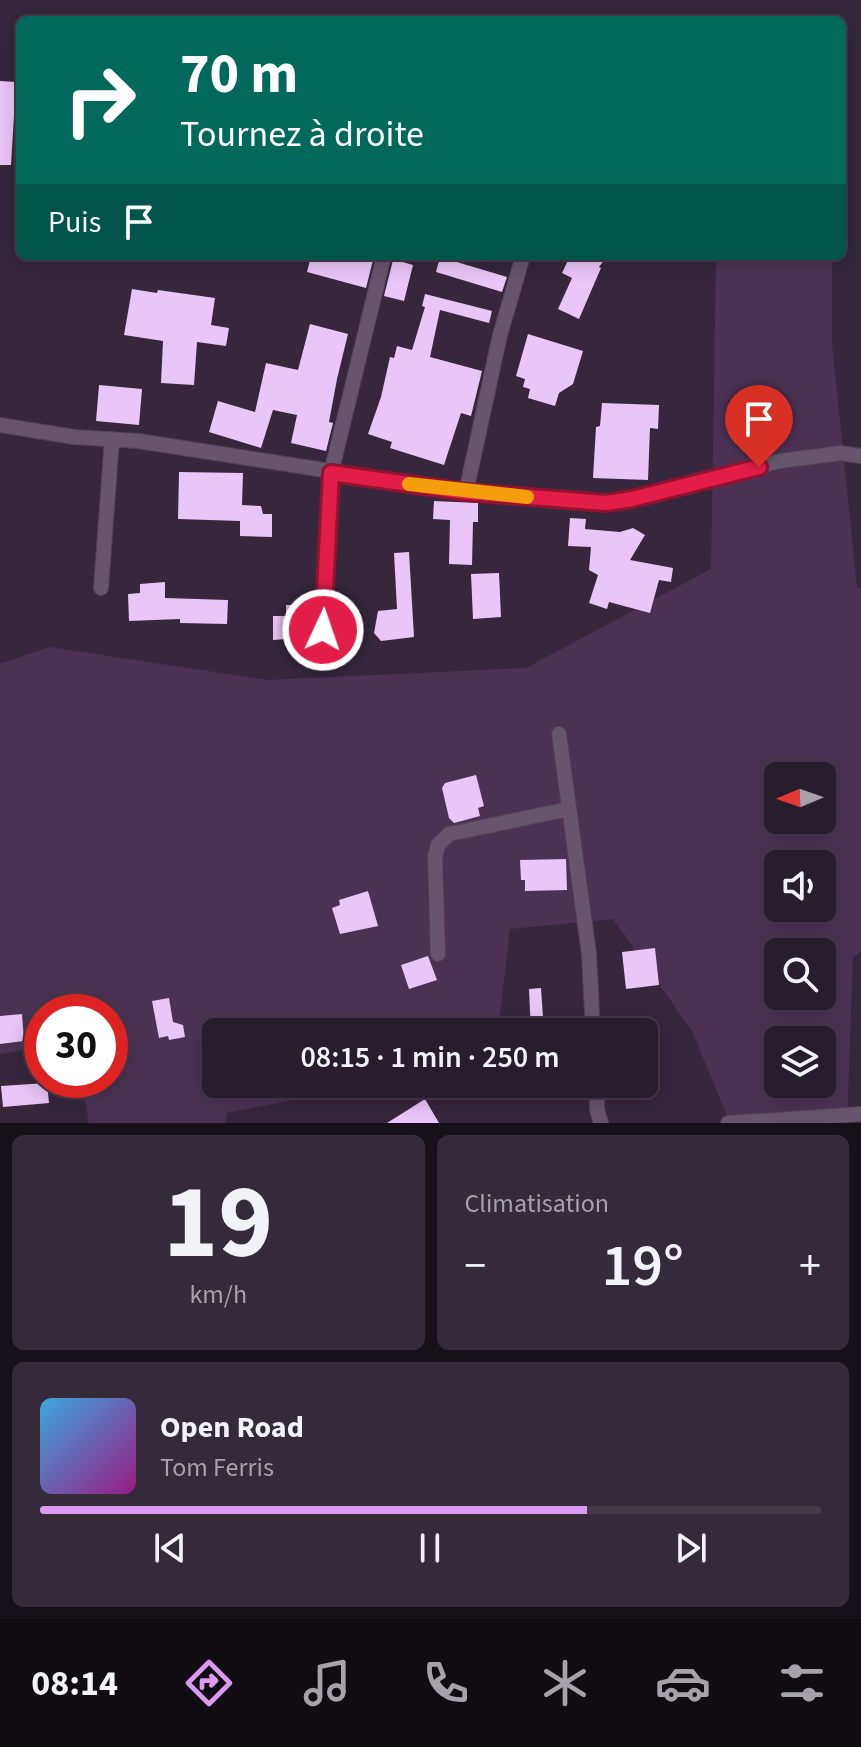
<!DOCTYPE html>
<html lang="fr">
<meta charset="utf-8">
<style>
:root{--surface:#281d2d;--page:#342a39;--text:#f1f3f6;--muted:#a5a2aa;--line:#443b49;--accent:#dc99f4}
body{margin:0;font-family:"Source Sans 3",sans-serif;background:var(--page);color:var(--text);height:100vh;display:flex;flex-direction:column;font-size:30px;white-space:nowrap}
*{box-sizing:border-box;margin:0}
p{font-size:26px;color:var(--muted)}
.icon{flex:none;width:44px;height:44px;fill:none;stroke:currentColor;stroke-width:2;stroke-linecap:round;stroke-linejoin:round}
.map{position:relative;height:1123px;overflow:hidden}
.drawer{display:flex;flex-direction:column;gap:12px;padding:12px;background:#161019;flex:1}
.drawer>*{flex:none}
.banner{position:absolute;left:16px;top:16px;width:830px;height:244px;border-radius:12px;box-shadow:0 4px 20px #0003,0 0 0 2px var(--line);background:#00695c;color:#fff;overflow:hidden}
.needle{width:52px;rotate:268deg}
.buttons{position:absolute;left:764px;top:762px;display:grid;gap:16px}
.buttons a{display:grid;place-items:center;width:72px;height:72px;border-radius:12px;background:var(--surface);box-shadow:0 4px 20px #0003,0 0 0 2px var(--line);font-size:40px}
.speed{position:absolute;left:24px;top:994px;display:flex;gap:16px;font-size:40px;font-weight:700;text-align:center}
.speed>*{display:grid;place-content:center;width:104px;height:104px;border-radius:50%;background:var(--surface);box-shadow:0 4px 20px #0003,0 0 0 2px var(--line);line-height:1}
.speed .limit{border:12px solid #d22;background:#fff;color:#111}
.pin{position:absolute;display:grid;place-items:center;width:68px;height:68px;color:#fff;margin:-82px -34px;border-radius:50% 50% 50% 0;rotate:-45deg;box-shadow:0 0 8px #0007}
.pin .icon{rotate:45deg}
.me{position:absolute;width:88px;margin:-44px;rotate:3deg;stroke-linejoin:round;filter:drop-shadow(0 0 6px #0008)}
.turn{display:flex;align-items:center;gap:28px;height:168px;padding:0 32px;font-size:36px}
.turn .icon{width:104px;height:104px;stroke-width:2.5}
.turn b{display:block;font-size:56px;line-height:68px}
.then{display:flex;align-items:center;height:76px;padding:0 32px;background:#0003;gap:16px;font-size:30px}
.big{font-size:60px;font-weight:600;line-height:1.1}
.drawer .widget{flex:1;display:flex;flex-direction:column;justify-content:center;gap:12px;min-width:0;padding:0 28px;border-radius:12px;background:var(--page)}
.drawer .dial{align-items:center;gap:0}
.dial b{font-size:104px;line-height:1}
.song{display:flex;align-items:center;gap:24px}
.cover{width:96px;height:96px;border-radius:12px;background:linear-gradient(135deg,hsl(200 70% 55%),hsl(310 70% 35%))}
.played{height:8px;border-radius:4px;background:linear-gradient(90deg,var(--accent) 70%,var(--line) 70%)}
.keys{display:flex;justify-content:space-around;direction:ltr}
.heat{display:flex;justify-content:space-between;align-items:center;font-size:44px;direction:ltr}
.drawer .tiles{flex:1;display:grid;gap:12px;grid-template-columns:1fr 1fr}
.widget:last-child{grid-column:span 2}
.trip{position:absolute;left:202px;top:1018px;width:456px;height:80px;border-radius:12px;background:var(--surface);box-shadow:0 4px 20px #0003,0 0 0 2px var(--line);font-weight:600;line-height:80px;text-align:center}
.tab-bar{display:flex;height:128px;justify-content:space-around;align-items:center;background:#100c12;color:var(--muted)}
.tab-bar .icon{width:56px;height:56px}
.tab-bar .current{color:var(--accent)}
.tab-bar b{font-size:36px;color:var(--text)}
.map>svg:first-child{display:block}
.green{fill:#4b3254;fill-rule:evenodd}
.building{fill:#eac5f8}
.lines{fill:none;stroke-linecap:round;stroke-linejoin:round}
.minor-casing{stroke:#514456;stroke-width:16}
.minor{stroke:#66556c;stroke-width:14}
.route-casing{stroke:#92132f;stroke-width:20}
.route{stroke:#e11d48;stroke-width:14}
.slow{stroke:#f59e0b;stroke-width:14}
</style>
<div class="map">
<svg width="861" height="1123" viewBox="0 0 861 1123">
<rect width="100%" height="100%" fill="#36273c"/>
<path class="green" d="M719,256H832V344L857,587L861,588V951L853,958L847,1123H730L692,1031L613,919L510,929L498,1032H216V1084H454L353,1088L227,1113L225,1123H89L81,1080H110V1012H42V1058L26,1050L0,1054V664L49,647L267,680L526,668L711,569L716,260ZM778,776H822V820H778ZM778,864H822V908H778ZM778,952H822V996H778ZM778,1040H822V1084H778Z"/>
<path class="building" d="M0,81L16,82L11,165H0Z
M311,256H374L366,288L307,272Z
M394,256H401L399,261L413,265L404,301L384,296Z
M570,256H607L599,267L601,268L579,319L558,309L572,278L562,273Z
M440,257L507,277L502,292L436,272Z
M132,289L157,293L158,290L215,298L211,325L229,328L226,346L197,342L194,385L161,383L163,341L124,335Z
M425,294L492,311L489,323L440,310L430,357L482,371L471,416L461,413L444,465L390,448L392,442L368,434L381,397L390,357L394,358L397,346L412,350L425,307L422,306Z
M310,324L348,334L337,379L329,422L333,423L326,451L291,443L297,415L273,410L261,448L209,432L218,401L255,412L266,363L298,370Z
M528,334L583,351L573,384L559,393L555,406L528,398L530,389L523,387L525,379L516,376Z
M99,385L142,389L139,425L96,421Z
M602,403L659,405L658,429L650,428L648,480L593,478L596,427L600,426Z
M179,472L243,473L242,505L261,506L263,514H272V537L240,536V521L178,519Z
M434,501L478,503V522H473L472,565L449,564L450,520L433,519Z
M570,518L586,519L585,529L620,532L633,528L645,535L630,560L673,568L671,582L659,580L650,613L609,602L607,609L589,603L598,575L589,570L591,547L568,546Z
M409,552L414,637L381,641L374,633L378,611L397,609L394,553Z
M499,573L501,617L473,619L471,574Z
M165,582V598L228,600L227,624L180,623V619L129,621L128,594L140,593V584Z
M286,605H308V615H313L314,637L273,640V616H286Z
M476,775L484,806L478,808L480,816L454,823L449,818L442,788L445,783Z
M566,859L567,890L525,891V880H521L520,860Z
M368,891L378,926L340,934L332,908L340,905L339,900Z
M655,948L659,985L626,989L622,952Z
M428,956L437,980L409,989L401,965Z
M541,988L544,1032H531L529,989Z
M169,998L173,1022L183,1025L185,1037L169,1040L168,1036L159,1038L152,1001Z
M22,1014L24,1041L0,1044V1016Z
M47,1083L49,1103L3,1107L1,1086Z
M425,1099L439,1123H387Z"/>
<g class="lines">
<g class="minor-casing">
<path id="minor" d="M0,425L74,437L138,441L466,492L606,503L632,499L780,461L841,453L861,456
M466,492L500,335L523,256
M101,588L112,439
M323,630L331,473L384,256
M559,734L589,954L593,1032
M438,954L435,857L438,845L449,834L569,809
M597,1084V1110L601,1123
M728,1123L861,1114"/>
</g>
<use href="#minor" class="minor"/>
</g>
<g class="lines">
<g class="route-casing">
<path id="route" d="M323,630L331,473L466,492L606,503L632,499L759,467"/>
</g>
<use href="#route" class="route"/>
<path class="slow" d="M409,484L527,497"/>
</g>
</svg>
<div class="buttons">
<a><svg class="needle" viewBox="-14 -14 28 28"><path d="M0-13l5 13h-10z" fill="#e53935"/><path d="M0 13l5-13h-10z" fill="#a5a2aa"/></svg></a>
<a><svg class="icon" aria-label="sound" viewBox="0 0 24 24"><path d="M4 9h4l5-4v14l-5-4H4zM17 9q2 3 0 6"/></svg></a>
<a><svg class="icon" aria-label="search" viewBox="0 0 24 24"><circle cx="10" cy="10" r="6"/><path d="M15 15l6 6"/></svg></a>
<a><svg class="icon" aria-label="layers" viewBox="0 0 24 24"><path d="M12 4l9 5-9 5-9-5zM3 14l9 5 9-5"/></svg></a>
</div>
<div class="speed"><div class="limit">30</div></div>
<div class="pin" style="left:759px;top:467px;background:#d93025"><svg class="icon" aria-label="arrive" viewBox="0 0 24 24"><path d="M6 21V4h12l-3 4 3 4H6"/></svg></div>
<svg class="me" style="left:323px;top:630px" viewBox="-20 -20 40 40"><circle r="17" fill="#e11d48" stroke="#fff" stroke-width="3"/><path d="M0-11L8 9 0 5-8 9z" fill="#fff"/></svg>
<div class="trip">08:15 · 1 min · 250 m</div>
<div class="banner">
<div class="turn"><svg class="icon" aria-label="right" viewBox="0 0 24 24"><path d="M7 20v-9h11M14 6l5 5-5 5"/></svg><div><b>70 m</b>Tournez à droite</div></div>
<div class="then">Puis<svg class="icon" aria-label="arrive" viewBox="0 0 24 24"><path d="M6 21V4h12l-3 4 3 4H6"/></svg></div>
</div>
</div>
<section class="drawer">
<div class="tiles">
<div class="widget dial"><b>19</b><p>km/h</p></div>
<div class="widget"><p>Climatisation</p>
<div class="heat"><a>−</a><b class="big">19°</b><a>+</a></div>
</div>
<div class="widget">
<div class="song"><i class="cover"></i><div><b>Open Road</b><p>Tom Ferris</p></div></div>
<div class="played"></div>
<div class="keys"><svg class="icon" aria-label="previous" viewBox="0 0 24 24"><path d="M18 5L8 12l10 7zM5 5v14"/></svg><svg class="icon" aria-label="pause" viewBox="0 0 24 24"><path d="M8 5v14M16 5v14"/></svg><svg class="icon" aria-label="next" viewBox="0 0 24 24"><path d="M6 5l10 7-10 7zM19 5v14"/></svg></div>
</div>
</div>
</section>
<nav class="tab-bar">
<b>08:14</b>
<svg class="icon current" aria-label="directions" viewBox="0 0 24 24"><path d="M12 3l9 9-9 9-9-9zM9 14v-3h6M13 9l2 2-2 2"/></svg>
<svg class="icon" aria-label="music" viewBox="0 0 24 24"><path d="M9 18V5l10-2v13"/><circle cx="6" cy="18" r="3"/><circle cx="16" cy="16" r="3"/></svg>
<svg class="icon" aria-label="phone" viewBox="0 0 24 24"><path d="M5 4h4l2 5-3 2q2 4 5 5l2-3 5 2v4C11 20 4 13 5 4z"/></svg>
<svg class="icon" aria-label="climate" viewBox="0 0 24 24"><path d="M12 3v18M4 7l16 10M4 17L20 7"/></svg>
<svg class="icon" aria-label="car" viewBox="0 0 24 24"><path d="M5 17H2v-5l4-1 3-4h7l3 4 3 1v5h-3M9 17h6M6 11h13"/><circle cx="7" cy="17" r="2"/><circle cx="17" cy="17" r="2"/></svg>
<svg class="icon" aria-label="filters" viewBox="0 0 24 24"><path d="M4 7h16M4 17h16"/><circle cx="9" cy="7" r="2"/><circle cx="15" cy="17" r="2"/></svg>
</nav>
